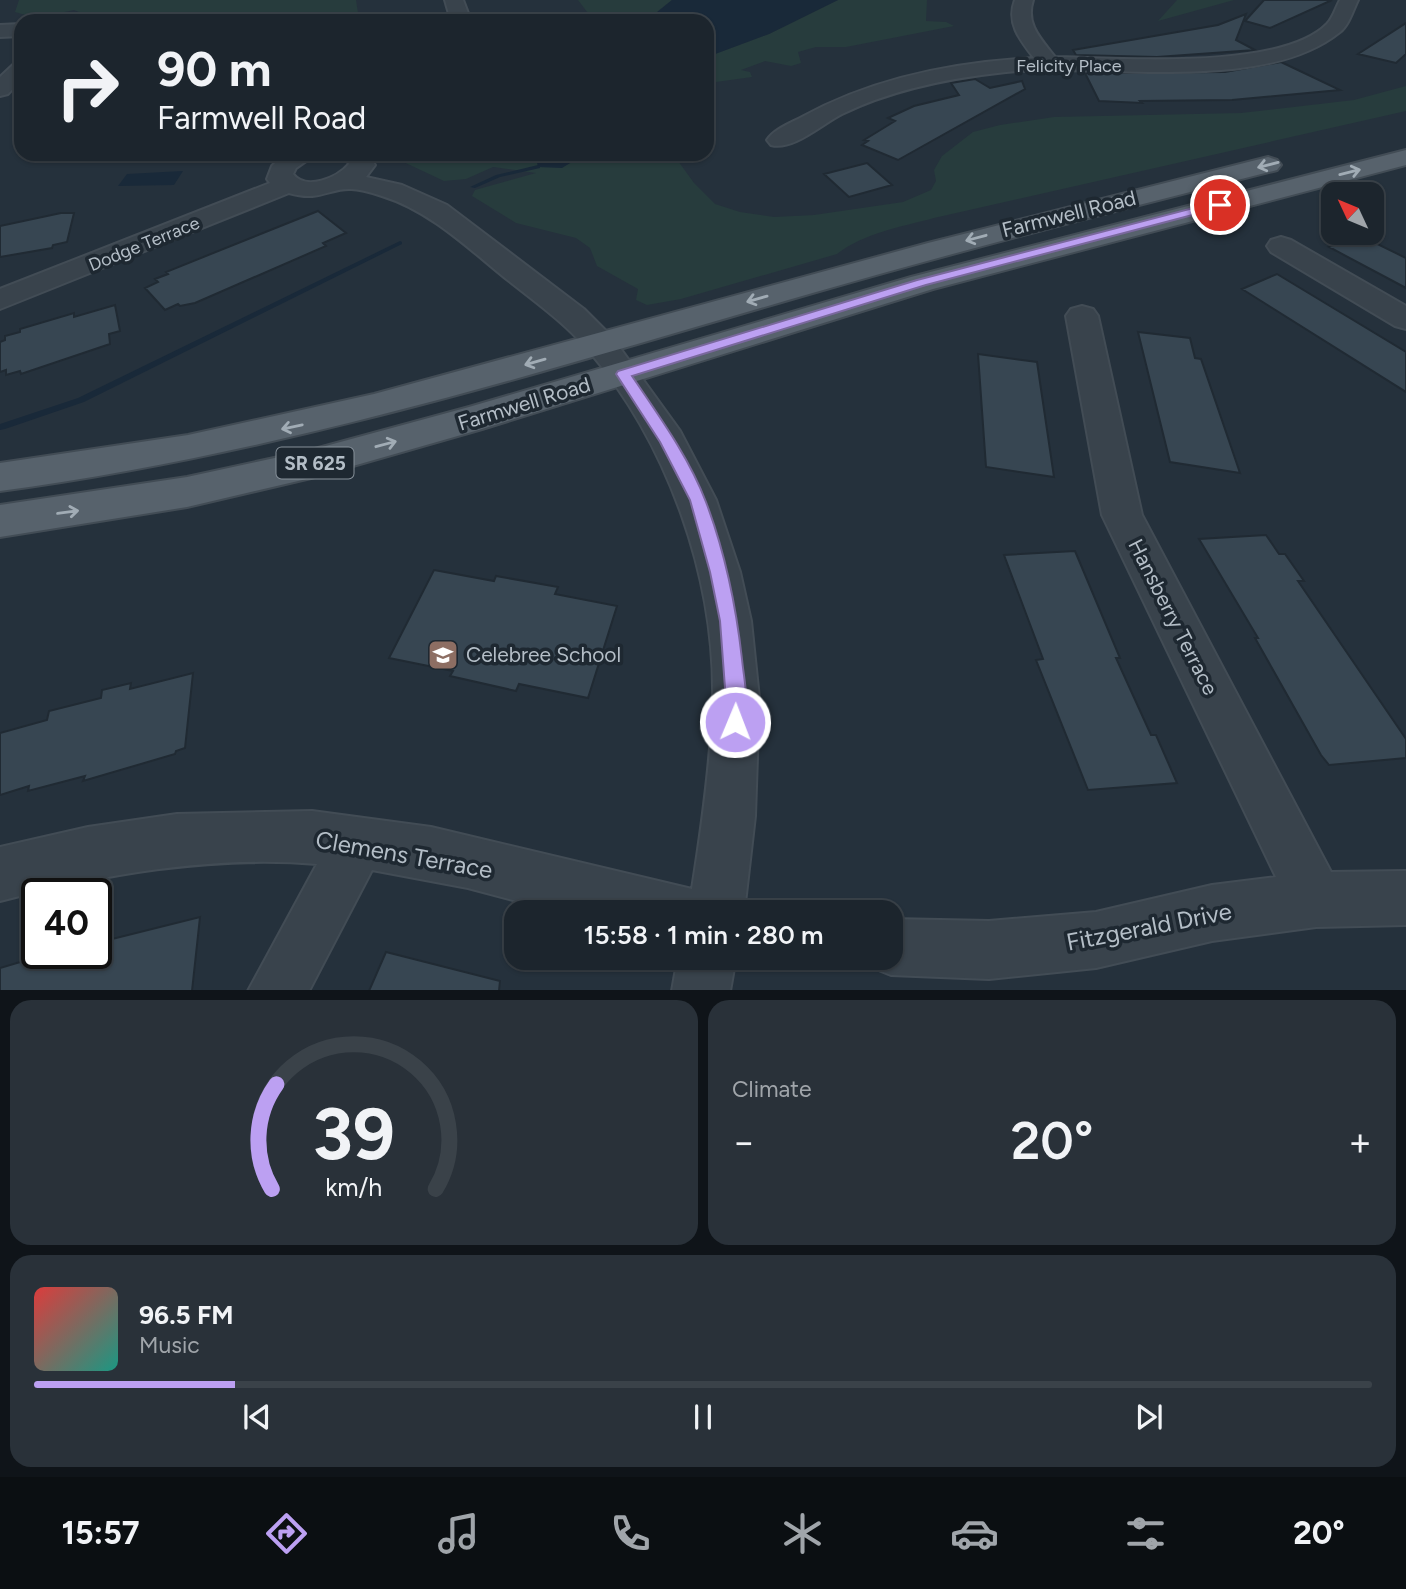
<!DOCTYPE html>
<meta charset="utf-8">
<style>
:root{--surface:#1c252d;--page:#293139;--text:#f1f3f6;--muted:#a0a5aa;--line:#3a4249;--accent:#bca0f2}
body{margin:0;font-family:Figtree,sans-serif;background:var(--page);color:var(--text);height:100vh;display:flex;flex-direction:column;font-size:26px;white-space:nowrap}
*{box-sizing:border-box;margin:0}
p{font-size:23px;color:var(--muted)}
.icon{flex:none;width:38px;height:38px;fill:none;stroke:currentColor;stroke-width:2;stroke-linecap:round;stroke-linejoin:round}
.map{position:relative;height:990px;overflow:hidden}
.drawer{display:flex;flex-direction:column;gap:10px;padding:10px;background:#0f1419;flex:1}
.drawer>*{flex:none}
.hud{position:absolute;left:14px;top:14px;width:700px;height:147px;border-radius:21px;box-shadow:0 2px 5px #0004,0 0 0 2px var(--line);background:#1c252d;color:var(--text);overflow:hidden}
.needle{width:46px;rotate:314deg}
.fabs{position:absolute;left:1321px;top:182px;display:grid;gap:14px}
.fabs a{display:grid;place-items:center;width:63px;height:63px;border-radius:14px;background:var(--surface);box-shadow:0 2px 5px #0004,0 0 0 2px var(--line);font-size:35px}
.speed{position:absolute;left:21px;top:878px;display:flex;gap:14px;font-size:35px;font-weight:700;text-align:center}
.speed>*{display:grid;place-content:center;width:91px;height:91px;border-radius:50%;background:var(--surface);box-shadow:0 2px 5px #0004,0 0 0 2px var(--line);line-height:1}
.speed .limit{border:4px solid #111;border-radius:10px;background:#fff;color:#111}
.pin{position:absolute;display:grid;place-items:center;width:60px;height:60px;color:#fff;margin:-30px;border:4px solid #fff;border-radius:50%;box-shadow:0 2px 7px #0007}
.me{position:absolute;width:77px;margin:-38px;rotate:1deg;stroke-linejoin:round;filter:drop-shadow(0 0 5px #0008)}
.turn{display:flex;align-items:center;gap:24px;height:147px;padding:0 28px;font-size:32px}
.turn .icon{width:91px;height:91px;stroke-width:2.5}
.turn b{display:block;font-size:49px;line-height:60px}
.big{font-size:52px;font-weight:600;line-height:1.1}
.drawer .widget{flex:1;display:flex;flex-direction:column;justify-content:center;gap:10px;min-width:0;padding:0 24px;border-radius:21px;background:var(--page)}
.drawer .dial{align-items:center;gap:0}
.dial svg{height:182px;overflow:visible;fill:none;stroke:var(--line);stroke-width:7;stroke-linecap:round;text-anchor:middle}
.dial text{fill:var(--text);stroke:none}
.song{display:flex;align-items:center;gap:21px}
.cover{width:84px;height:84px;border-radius:10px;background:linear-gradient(135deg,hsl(0 70% 55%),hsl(170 70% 35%))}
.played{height:7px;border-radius:4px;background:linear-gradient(90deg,var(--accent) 15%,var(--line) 15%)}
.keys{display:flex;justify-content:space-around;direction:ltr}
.heat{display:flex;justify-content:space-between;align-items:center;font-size:38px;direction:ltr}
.drawer .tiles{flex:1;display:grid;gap:10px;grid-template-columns:1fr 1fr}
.widget:last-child{grid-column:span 2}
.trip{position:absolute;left:504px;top:900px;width:399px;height:70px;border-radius:21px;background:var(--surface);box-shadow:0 2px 5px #0004,0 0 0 2px var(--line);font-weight:600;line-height:70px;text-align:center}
.tab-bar{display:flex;height:112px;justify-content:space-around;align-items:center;background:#0b0f12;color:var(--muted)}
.tab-bar .icon{width:49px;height:49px}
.tab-bar .on{color:var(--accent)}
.tab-bar b{font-size:32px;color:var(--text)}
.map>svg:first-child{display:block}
.green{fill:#273c3d}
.water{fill:#192939}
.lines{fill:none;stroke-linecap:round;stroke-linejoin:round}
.stream{fill:#192939;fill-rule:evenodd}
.building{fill:#374652;stroke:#202a33;stroke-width:2}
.minor-casing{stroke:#424c55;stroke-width:4}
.major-casing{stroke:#424c55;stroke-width:4}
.minor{fill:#39434c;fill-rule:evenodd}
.major{fill:#57626c;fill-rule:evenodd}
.oneway{stroke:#a1acb5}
.route{fill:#bca0f2;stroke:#7a689d;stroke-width:2}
.labels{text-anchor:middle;stroke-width:7;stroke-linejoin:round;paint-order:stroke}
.far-street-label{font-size:18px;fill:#b4bec7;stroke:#1e2831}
.shield{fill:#1e2831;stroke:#87919a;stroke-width:2}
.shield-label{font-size:19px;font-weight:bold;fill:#b4bec7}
.street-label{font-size:21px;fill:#b4bec7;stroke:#1e2831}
.poi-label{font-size:21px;fill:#b4bec7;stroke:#1e2831;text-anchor:start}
.near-street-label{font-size:24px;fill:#b4bec7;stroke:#1e2831}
</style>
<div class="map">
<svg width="1406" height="991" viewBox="0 0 1406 991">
<rect width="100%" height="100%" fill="#25313c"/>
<path class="green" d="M19,0H356L358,13L355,21H147L130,17H92L74,10L36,18L15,12Z
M578,0H672L646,21H594Z
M838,0H927L926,21L946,22L954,26L846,47H816L798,52L801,63L791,66L765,61L741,70L750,72L752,77L716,82L707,87V57L769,34Z
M1177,0H1234L1158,21Z
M1406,86V111L934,218C901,227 864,233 837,254L681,299L647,305L636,300L638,289L597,266L590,248L576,238L516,223L472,196L475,190L536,173L493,167L466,179L444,181L395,158L396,154H535L533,157L580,158L585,154H673L694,183L715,204L740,212L774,217L814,215L903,202L931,190L936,181L934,170L942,156L973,132L1000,125L1054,117L1241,113L1354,100Z"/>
<path class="water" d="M672,0H838L769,34L707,57V21H646Z
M535,154H585L562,168L538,167Z
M183,171L174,185L118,186L127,174Z"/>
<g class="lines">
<path class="stream" d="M538,165L540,166V168L500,177L475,188L470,187L496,175Z
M400,241L402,242V244L84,402L5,429L0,430V424L78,398Z"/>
</g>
<path class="building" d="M1264,0H1332L1270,28L1245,21Z
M1246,14L1236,40L1255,50L1157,57L1076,55L1073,50L1218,25Z
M1406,23V54L1396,63L1358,54Z
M1281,62L1340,90L1232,100L1140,101L1142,103L1099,101L1085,73L1225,72Z
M975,79L990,88L1022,81L1025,89L898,160L862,145L868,141L864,140L895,121L888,118L914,106L959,95L951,83Z
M867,163L892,185L849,197L824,174Z
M318,211L346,233L323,243L326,246L195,303L180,306L178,304L165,310L145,288L158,282L155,279L168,274L166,272Z
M61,213H74L67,242L53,245L52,248L0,257V226Z
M1359,235L1406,258V288L1329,247Z
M1277,274L1406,352V392L1242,289Z
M115,305L120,331L109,334L110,344L21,374L20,371L6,375V370L0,372V342L5,340V336L20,332V329L74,313V317Z
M1138,332L1190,338L1195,358L1201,359L1240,473L1170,462Z
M978,354L1037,362L1054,477L986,467Z
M1266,535L1279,554H1285L1304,581H1298L1406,739V758L1329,765L1321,755L1255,638H1258L1199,539Z
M1075,551L1120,658H1116L1151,735H1156L1177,783L1088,790L1036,660L1043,659L1004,555Z
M434,570L494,581L496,576L558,587L555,594L617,606L588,698L519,684L516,691L450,676L453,671L389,658Z
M193,673L185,748L176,751L175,754L83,781L85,776L28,791L29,786L0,795V733L47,720L49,711L101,698L102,690L131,683L130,689Z
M200,917L192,991H0V968L47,954H96V943Z
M386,952L500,981L499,991H369Z"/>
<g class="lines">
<g class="minor-casing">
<path id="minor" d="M445,0H463L471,21H451Z
M1015,0H1033C1025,24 1041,39 1055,57C1119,58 1281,71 1327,24C1333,18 1336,7 1340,0H1358C1353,10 1349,25 1340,32C1262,95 1102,62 1006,72C950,78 893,89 842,114C822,124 793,151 771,145L767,140C774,129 791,123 802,117C873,78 954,62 1034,58C1020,40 1006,23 1015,0Z
M21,24V36L0,37V25Z
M21,62V80L8,94L0,96V77L14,64Z
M284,154H316L296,168L293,174C306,191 337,178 349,164L344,154H368L375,165L366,177L402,185L447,205L584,309L612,337L680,431L716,500L740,572L751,621L759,698L755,816L744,912H558L468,888L372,870L309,991H248L317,864C210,855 103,875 0,901V847L88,827L177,814L312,811L431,827L692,889C702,826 711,762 713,699C715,577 668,444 589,351C566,324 537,303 509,281C470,250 431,211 382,196C373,193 361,189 351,189C329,188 320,202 289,193L0,309V289L270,183L267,179L272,166Z
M1281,237L1291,240L1406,306V329L1395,326L1271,252L1267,246L1271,240Z
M1082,306L1093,309L1098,316L1142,515L1331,872L1406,871V925L1316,927L1212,941L1096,968L989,979L891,975L871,967L867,957H891V919L989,921L1096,912L1212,885L1276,877L1102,515L1066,316L1071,309Z
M678,957H736L730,991H672Z"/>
</g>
<g class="major-casing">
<path id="major" d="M1406,150V165L933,289L482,429L311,478L187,507L0,537V505L187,477L311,450L469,407L911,277Z
M1268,157L1277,160L1281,165L1277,170C1123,209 969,248 816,292C543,371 283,453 0,491V463L188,435L374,394L928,243Z"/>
</g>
<use href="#minor" class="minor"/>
<use href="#major" class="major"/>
</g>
<defs><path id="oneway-shaft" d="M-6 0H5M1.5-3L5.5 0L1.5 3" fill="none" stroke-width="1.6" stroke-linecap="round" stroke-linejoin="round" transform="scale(1.75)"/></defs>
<g class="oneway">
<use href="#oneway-shaft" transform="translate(1268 165) rotate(166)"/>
<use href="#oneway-shaft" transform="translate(1350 172) rotate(-14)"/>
<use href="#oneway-shaft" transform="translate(976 238) rotate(165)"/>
<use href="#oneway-shaft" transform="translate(757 299) rotate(164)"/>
<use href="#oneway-shaft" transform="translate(535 362) rotate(164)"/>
<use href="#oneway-shaft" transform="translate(292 427) rotate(168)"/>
<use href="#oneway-shaft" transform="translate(386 444) rotate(-15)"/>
<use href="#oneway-shaft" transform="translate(68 512) rotate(-8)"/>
</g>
<path class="route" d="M1220,201L1225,205L1223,207L926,285L632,376C659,416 689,457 706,502C725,552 736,606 742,659C744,681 751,707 742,728L735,731L728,728L720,621L710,572L690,500L660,442L616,374L618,371L917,280Z"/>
<defs>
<g id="school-square" transform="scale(1.575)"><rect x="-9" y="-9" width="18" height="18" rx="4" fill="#8d6e63" stroke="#1e2831"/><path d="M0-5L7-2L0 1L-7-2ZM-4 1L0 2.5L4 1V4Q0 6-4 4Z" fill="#fff"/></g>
</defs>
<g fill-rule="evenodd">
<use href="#school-square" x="443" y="655"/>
</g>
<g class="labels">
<g class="far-street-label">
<text x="1069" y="72">Felicity Place</text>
<text transform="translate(144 244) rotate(-22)" y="6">Dodge Terrace</text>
</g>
<rect class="shield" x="276.5" y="447.5" width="77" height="31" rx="5"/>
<g class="shield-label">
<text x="315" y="470">SR 625</text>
</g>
<g class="street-label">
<text transform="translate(1069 214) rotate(-14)" y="7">Farmwell Road</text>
<text transform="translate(524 404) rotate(-17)" y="7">Farmwell Road</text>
<text transform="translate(1173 617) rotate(63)" y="7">Hansberry Terrace</text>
</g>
<g class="poi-label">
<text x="466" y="662">Celebree School</text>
</g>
<g class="near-street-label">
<text transform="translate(404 855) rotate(10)" y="8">Clemens Terrace</text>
<text transform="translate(1149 927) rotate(-11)" y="8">Fitzgerald Drive</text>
</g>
</g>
</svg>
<div class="fabs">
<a><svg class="needle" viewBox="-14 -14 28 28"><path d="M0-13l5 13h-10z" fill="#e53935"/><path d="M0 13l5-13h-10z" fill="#a0a5aa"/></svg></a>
</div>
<div class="speed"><div class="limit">40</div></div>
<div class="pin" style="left:1220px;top:205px;background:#d93025"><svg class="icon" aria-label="arrive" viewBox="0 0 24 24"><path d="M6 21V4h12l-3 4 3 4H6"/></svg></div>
<svg class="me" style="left:735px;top:722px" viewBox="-20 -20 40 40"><circle r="17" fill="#bca0f2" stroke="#fff" stroke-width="3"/><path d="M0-11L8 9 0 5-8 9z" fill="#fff"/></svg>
<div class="trip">15:58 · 1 min · 280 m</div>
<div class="hud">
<div class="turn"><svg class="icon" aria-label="right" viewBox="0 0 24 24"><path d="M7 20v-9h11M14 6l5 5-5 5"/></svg><div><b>90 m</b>Farmwell Road</div></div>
</div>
</div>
<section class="drawer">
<div class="tiles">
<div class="widget dial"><svg viewBox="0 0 100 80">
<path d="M14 69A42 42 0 1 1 86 69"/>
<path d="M14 69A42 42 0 0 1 16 23" stroke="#bca0f2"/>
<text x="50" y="56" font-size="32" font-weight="700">39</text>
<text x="50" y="72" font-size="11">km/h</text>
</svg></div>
<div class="widget"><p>Climate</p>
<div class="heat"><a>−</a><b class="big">20°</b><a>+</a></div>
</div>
<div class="widget">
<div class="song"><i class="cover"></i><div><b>96.5 FM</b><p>Music</p></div></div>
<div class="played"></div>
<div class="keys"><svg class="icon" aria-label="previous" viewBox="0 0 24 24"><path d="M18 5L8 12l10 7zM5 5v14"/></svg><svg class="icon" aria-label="pause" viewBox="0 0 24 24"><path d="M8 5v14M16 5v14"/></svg><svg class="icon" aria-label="next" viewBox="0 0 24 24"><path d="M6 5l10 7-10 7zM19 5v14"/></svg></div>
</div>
</div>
</section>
<nav class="tab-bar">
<b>15:57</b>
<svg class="icon on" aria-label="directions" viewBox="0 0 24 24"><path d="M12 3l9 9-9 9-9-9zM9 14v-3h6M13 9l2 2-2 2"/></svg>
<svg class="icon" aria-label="music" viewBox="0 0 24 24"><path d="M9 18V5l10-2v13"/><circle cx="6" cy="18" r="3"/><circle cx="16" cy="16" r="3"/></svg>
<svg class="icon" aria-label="phone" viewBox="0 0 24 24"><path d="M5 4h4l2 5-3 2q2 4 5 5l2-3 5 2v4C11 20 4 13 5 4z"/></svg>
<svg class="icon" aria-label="climate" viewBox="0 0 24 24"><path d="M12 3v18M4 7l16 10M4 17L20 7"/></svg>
<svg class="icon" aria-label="car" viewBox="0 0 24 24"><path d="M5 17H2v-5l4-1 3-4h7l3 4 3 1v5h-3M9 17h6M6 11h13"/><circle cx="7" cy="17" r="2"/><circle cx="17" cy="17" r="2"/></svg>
<svg class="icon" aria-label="filters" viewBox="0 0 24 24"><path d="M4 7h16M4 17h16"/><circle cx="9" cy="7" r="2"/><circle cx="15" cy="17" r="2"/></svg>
<b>20°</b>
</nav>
